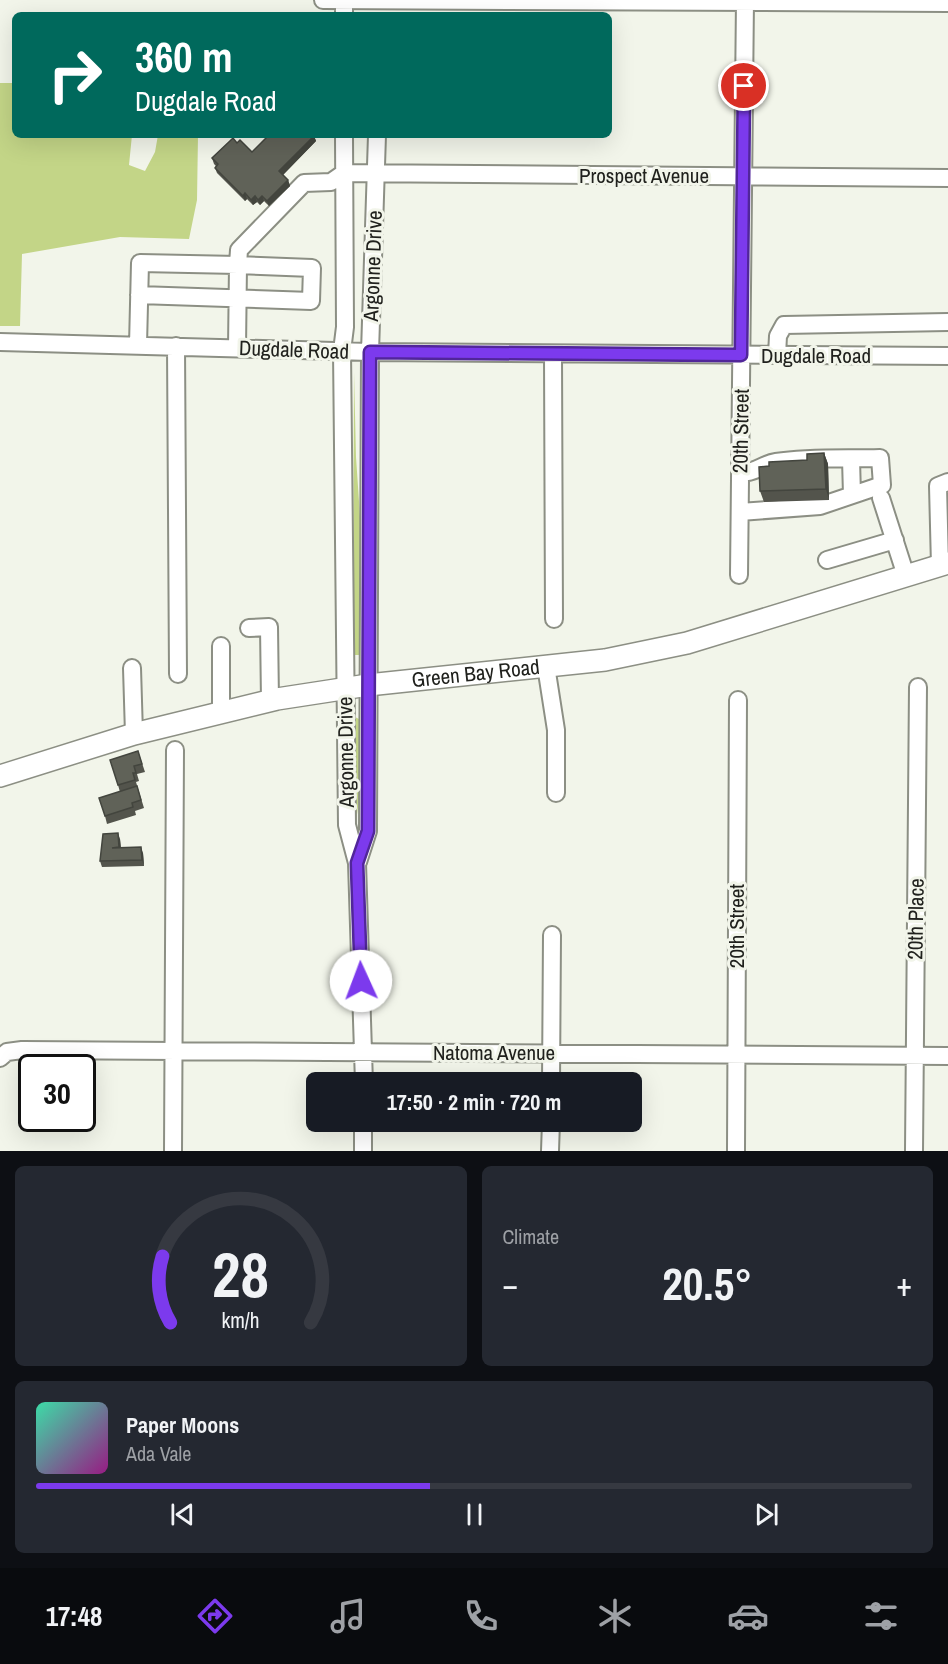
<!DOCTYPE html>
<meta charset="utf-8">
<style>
:root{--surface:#171b24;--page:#242831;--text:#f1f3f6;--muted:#9ea1a6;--line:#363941;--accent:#7c3aed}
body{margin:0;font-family:"Archivo Narrow",sans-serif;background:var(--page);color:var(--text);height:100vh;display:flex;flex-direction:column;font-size:22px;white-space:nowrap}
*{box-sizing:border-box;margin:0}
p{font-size:20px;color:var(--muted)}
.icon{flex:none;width:33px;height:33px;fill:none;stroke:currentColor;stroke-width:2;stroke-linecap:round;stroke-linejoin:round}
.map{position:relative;height:1151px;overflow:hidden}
.side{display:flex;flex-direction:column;gap:15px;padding:15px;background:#0d0f14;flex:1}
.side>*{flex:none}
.banner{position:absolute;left:12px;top:12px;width:600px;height:126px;border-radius:9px;box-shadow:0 6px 24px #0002;background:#00695c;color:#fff;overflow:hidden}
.speed{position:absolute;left:18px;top:1054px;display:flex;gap:12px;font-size:30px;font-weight:700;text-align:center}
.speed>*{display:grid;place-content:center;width:78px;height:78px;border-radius:50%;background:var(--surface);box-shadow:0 6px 24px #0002;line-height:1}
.speed .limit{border:3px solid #111;border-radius:9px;background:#fff;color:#111}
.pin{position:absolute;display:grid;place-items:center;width:51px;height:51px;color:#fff;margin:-26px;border:3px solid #fff;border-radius:50%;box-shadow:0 2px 6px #0007}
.me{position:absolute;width:66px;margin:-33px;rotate:358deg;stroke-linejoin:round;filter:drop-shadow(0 0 4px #0008)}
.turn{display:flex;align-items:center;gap:21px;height:126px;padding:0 24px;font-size:27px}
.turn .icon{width:78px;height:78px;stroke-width:2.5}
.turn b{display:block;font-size:42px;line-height:51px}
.big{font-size:45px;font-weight:700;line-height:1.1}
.side .tile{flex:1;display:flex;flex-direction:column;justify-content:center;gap:9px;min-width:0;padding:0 21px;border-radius:9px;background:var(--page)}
.side .dial{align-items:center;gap:0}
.dial svg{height:156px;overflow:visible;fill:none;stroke:var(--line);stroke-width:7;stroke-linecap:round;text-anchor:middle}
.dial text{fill:var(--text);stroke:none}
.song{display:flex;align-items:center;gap:18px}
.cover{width:72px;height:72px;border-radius:9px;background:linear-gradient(135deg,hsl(160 70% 55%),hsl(310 70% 35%))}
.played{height:6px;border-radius:3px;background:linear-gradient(90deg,var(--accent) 45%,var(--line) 45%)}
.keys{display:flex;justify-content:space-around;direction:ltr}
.heat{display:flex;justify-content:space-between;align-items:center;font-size:33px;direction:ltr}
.side .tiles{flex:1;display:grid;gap:15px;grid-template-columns:1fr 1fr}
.tile:last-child{grid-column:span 2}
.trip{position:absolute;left:306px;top:1072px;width:336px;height:60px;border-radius:9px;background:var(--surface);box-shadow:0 6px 24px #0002;font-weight:700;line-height:60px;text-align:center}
.tab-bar{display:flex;height:96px;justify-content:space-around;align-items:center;background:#090b0e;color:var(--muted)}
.tab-bar .icon{width:42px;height:42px}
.tab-bar .active{color:var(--accent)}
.tab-bar b{font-size:27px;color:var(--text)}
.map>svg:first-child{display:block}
.green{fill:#c3d587}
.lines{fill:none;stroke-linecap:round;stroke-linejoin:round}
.minor-casing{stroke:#8c8f84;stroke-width:20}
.major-casing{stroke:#8c8f84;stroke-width:24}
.minor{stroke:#fff;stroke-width:16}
.major{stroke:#fff;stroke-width:21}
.wall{fill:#53544c}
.shaded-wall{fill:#43453e}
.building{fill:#606258;stroke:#43453e;stroke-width:1.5}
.route-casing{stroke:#51269a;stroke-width:15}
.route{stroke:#7c3aed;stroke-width:10}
.labels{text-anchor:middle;stroke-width:6;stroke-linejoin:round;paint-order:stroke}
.street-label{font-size:21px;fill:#20211d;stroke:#f2f5ea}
</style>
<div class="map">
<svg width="948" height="1151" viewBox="0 0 948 1151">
<rect width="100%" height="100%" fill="#f2f5ea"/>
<path class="green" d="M0,83H15V135H132L129,165L145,171L155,152L158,135H198L197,200L189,239L120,237L22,254L20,326H0Z
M354,372L356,457L361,531V655H353Z
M355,717L359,719V799L355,830Z"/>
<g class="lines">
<g class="minor-casing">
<path id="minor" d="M323,0L948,3
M344,15V0
M344,135L345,327L342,351L347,825L357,863L364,1083
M139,295L311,301L312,268L238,265L239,250L304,183L331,182L344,173L948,178
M0,342L370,352L948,356
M138,345L140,263L238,265L237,348
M176,346L178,674
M553,354L554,619
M777,355L778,336L784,325L948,322
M851,459L852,495
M881,498L906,576
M740,512L820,506L882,485L880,458C845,459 810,457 776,462C762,464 757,473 740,473
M827,560L895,540
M940,566L938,486L948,482
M739,575L745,0
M249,628L269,627L270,701
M221,646V711
M546,666L556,730V793
M132,668L134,734
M358,862L368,831L370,352L377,135
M0,1058L7,1052L22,1050L948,1056
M551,1083L552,935
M173,1151L175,750
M363,1151V1122
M550,1151L551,1122
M736,1151L738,700
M914,1151L918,687"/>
</g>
<g class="major-casing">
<g id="major">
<path id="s1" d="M0,776L134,734L277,699L368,685L605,660L687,643L948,563"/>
</g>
</g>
<use href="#minor" class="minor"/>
<use href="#major" class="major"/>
</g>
<path class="wall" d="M314,136L316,141L283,175L288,180L290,186L269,206L264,201L260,205L257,202L253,205L247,199L245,201L217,173L215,168L216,166L214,164L212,158L237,143L252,152Z
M824,453L828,464L829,500L764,502L760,491L769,466L807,460Z
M138,751L145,772L137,774L139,781L136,782L144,808L135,811L136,815L107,824L105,816L120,792L118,785Z
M120,839L121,848L143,853L144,866L102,867L100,861Z"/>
<path class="shaded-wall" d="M314,136L316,141L281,177L279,171Z
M288,180L290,186L269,206L267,201Z
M245,193L247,199L245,201L243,196Z
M255,196L257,202L253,205L251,200Z
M262,196L264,201L260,205L258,200Z
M824,453L828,464L829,500L826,489Z
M118,833L120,839L121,852L119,847Z
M141,847L143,853L144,866L142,860Z"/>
<path class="building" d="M269,135H313L314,136L279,171L288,180L267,201L262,196L258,200L255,196L251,200L245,193L243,196L215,168L218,164L212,158L233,138L237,143L240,140L252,152Z
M824,453L826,489L760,491L759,467L769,466V462L807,460V454Z
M138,751L142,764L134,766L136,773H133L135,780L118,785L110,760Z
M137,786L141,800L132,803L133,807L105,816L99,798Z
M118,833L119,847L112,848L141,847L142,860L100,861L103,834Z"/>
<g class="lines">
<g class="route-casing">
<path id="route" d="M361,981L357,863L368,831L370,352L741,355L744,86"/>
</g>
<use href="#route" class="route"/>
</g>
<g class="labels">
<g class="street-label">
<text x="644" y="183">Prospect Avenue</text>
<text transform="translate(373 266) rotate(-88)" y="7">Argonne Drive</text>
<text transform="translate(294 350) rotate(2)" y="7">Dugdale Road</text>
<text x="816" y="363">Dugdale Road</text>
<text transform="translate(741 431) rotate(-89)" y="7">20th Street</text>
<text dy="7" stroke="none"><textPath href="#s1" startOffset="488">Green Bay Road</textPath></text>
<text transform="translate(346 752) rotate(-91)" y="7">Argonne Drive</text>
<text transform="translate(916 919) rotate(-89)" y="7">20th Place</text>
<text transform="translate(737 926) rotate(-90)" y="7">20th Street</text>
<text x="494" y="1060">Natoma Avenue</text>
</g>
</g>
</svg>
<div class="speed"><div class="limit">30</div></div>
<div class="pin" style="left:744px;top:86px;background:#d93025"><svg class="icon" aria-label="arrive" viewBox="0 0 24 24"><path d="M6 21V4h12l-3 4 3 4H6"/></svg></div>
<svg class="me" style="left:361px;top:981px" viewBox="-20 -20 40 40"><circle r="19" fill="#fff"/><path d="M0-13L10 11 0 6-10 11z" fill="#7c3aed"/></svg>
<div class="trip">17:50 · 2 min · 720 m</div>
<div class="banner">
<div class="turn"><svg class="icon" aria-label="right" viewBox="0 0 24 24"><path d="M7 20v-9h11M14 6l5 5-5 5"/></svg><div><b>360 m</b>Dugdale Road</div></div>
</div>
</div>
<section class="side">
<div class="tiles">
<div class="tile dial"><svg viewBox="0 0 100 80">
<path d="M14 69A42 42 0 1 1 86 69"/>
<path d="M14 69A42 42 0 0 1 10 35" stroke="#7c3aed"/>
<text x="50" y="56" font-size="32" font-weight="700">28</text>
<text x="50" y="72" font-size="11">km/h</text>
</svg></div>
<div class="tile"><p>Climate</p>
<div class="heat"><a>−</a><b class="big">20.5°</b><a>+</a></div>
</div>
<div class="tile">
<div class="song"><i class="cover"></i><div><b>Paper Moons</b><p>Ada Vale</p></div></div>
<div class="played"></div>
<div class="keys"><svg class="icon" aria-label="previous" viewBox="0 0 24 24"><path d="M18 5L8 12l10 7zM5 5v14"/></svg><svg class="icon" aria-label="pause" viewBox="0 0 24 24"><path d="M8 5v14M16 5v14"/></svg><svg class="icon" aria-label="next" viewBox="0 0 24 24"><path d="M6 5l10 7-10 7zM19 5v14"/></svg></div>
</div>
</div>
</section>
<nav class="tab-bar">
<b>17:48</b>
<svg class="icon active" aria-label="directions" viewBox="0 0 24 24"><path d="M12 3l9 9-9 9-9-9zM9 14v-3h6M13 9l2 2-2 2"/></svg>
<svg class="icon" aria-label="music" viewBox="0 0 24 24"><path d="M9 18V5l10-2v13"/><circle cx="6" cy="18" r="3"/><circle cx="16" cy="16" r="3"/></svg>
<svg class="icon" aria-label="phone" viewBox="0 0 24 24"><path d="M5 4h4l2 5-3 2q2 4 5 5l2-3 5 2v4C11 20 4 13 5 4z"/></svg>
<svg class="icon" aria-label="climate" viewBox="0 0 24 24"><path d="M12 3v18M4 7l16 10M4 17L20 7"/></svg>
<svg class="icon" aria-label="car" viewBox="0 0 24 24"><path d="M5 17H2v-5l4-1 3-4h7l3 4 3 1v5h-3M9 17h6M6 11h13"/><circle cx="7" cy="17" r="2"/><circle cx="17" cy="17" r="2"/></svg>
<svg class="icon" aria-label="filters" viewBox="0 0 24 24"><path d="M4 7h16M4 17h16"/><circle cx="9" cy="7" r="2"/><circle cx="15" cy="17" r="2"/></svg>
</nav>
